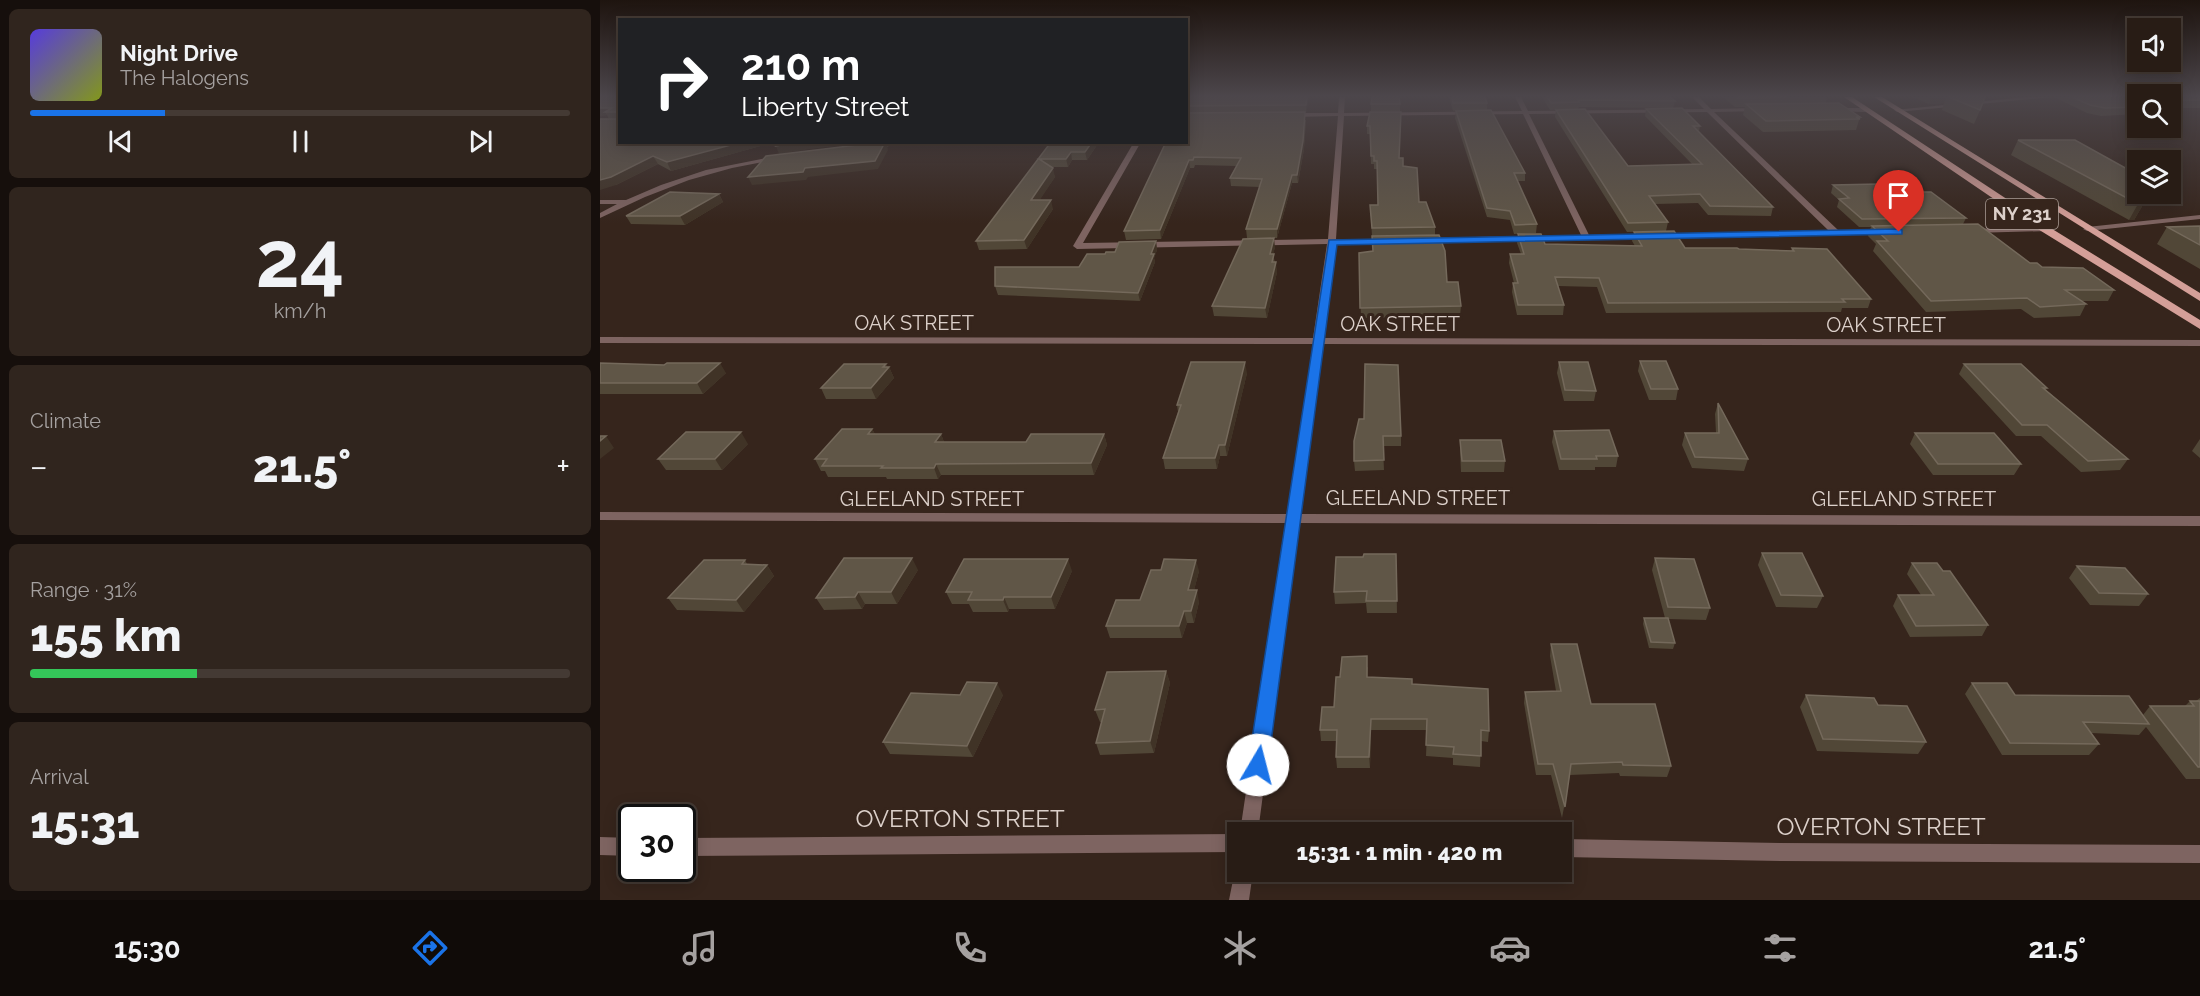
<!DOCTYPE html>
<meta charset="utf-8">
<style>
:root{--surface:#281c15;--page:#30251e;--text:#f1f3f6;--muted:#a5a1a0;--line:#443a34;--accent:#1a73e8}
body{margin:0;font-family:Raleway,sans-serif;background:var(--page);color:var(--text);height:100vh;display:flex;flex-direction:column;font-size:22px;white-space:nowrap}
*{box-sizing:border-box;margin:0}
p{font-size:20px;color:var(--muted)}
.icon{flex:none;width:33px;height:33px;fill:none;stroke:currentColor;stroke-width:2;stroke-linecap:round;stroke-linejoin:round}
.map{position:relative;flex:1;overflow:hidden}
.details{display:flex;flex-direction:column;gap:9px;padding:9px;background:#160f0c;width:600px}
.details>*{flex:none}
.top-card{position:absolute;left:18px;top:18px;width:570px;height:126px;border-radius:0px;box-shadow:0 3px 15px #0003,0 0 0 2px var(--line);background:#202124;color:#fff;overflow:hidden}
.buttons{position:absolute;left:1527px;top:18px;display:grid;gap:12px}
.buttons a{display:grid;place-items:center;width:54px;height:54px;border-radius:0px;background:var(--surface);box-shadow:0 3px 15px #0003,0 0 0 2px var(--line);font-size:30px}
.speed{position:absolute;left:18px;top:804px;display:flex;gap:12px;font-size:30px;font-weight:700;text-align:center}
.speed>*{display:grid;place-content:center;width:78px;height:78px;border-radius:50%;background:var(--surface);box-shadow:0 3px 15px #0003,0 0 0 2px var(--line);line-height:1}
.speed .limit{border:3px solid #111;border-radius:9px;background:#fff;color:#111}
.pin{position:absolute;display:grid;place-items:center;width:51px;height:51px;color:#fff;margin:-62px -26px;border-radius:50% 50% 50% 0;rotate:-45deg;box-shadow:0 0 6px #0007}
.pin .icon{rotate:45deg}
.me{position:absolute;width:66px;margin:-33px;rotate:8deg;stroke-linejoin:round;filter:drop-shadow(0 0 4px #0008)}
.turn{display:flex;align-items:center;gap:21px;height:126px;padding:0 24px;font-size:27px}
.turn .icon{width:78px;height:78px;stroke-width:2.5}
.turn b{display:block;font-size:42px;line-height:51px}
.big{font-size:45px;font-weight:800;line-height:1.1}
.details .tile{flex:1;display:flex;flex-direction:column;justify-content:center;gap:9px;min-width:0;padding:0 21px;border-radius:9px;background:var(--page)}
.details .dial{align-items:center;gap:0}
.dial b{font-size:78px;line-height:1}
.song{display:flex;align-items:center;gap:18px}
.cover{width:72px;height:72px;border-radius:9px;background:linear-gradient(135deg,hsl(250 70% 55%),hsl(70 70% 35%))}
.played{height:6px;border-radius:3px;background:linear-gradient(90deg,var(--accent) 25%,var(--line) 25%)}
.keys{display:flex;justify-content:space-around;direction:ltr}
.heat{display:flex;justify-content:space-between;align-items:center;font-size:33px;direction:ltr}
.charge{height:9px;border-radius:4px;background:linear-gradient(90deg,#34c759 31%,var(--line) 0)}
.trip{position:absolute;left:627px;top:822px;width:345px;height:60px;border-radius:0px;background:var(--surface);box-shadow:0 3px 15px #0003,0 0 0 2px var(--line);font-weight:800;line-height:60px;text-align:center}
.menu{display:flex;height:96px;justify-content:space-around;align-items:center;background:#100b08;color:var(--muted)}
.menu .icon{width:42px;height:42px}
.menu .current{color:var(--accent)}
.menu b{font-size:27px;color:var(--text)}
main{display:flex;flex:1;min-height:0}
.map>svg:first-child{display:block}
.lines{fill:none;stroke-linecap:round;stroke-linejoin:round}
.minor{fill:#7e6461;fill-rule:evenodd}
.primary{fill:#d49f98;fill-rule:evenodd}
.wall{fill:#514737}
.shaded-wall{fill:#403326}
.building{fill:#605647;stroke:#74695b;stroke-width:1.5}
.route{fill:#1a73e8;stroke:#114b97;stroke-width:1.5}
.labels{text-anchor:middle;stroke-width:6;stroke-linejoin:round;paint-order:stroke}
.shield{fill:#36251c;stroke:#aa9d96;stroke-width:1.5}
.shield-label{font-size:18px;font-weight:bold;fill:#dcd0ca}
.street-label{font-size:20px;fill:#dcd0ca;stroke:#36251c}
.near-street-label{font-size:24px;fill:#dcd0ca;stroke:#36251c}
</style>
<main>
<section class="details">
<div class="tile">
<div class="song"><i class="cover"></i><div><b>Night Drive</b><p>The Halogens</p></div></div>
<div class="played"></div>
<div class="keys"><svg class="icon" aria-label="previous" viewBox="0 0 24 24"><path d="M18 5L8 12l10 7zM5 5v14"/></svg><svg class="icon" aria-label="pause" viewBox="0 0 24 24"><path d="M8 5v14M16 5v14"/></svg><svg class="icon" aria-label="next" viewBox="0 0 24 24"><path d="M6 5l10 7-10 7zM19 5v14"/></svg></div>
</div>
<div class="tile dial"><b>24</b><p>km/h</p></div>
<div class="tile"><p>Climate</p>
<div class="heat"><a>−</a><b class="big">21.5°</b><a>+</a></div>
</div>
<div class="tile"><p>Range · 31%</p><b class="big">155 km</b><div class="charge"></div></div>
<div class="tile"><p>Arrival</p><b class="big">15:31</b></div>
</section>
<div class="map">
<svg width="1600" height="900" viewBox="0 0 1600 900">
<rect width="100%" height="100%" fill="#36251c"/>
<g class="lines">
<path class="minor" d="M739,97H745L744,113L922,111L915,97H921L928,111L1104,109L1092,97H1099L1111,109L1158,108L1160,111L1114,112L1238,230H1286L1290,232L1286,234L827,242L823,240L824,238L981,235L923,114L744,116L736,239H788L792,241L788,243L736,244L723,338L1600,340V346L723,344L700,514L1600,516V526L699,523L658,832H640L686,523L0,520V512L687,514L713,344L0,343V337L713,338L727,244L477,249L473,246L534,142H541L483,243L728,239L738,116L690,117L687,115L690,113H738ZM1107,112L1229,231L989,235L929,114Z
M1426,97H1452L1297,112L1294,110Z
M1233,108H1265L1268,110L1265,112L1231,111Z
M291,142H312L272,149L269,147Z
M177,156L179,157V159L132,168L89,180L45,197L0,218V213L17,204H0V200H26L61,185L106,170Z
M1600,215V219L1487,231L1483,229L1487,227Z
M1445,227L1449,229L1448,231L1372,233L1368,231L1372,229Z
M638,834V852L82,856V838Z
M0,837L32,838V856L0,855Z
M962,839L1181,843L1600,845V863L1181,861L962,857Z
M636,865L638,872H653L649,900H629Z"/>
<path class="primary" d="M1244,97H1252L1449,227L1600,320V329L1441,231Z
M1274,97H1282L1600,293V301Z"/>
</g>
<path class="wall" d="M0,97H20V142H175L71,171L58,164L16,185L9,119L7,115L0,116Z
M709,97L706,112L598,113L706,120L704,149L698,183H692L677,238H647L646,229L660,187L631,186L630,178L636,166L595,165L594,168H590L561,239L526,240L524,231L588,113L587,106Z
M849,97H885L887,103V110L853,111Z
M942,97H1070L1075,101L1073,108L979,107L978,109L950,110Z
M1123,97H1227L1226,103L1260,117L1256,130L1163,132L1143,115L1145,107H1135Z
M1312,97H1386L1374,124L1342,110L1344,103L1329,104Z
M1454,97H1538V114L1501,116L1487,113Z
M1570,97H1600V108H1576L1574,112H1570Z
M771,104H800V111H771Z
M1046,109L1100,126L1099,131L1173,207L1171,216L1108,215L1098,203L1055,204L1068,222L1066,231L1027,232L955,117L956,110L1028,166L1092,164L1045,116Z
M856,111L925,173V181H917L937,224L936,233L914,234L910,220L887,217L855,118Z
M770,112L799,158L819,202L835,227V235L772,236L770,205H778L777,169H774V164H771L770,134H767V126Z
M1418,140L1549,203H1544L1534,220H1529L1411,155Z
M451,142H499L487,160H472L468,167H451L455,177L439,200L453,209L427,249L379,250L376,241Z
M1233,185L1288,192L1366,218L1363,224L1430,263L1514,290L1508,301H1482L1486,304L1480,316L1434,318L1421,309L1326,312L1273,251L1276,244L1268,236L1271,227H1259L1237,207L1239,200L1231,193Z
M119,194L123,202L85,225L31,224L26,216Z
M1600,226V269L1557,244L1567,227Z
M1034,232L1085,248L1191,251L1192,248L1271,299L1268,308H1242L1241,312L1006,313L997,287L958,286L964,305L963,315H917L912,292L913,283H914L909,263L910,254H921L917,243L918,234L945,244L1035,246L1032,241Z
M556,241L557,250L554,258L555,262L540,301L398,295L395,286L479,267L505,254Z
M675,247L673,254L677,272L667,318L614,316L612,306Z
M759,253L847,282L861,306L860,316L761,318Z
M1040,361L1078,389L1076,400H1049L1038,371Z
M959,362L996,391L994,401H964L957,373Z
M0,363L64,365L126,373L103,394H0Z
M286,364L287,367H289L294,378L276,399H226L221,388Z
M1364,364L1447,388L1446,390L1528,459L1520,470L1481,472L1441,436H1416L1359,374Z
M647,373L627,456H620L617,469H565L563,458L578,412L577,405Z
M1118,403L1148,459L1144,471L1092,468L1082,445L1085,433H1116L1115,414Z
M759,419L801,436V446H783L784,470L755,471L754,461Z
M272,429L275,434H341L344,442H426L504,434L507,445L494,475H341L338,479H287L286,477H228L225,471H221L215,459Z
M954,431L1018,456L1016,467H995V470H959L952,442Z
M1315,433L1421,464L1414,475H1333L1310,444Z
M1600,439V458L1592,451Z
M860,440L905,461L904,472H861L860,451Z
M148,444L122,470H66L58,459Z
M1162,553L1223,596L1217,608L1176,607L1158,565Z
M796,554L797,613H767L766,603L735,604L734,592L763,557Z
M1055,558L1110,608L1106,620L1068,619L1075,643L1073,649L1049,648L1043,624L1044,618H1065L1052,570Z
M145,560L147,564L167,565L174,576L144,612L77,610L68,598Z
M1312,563L1343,571L1388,625L1382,636L1310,637L1293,606L1298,595H1321L1307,574Z
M1477,566L1548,594L1539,606L1490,605L1469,578Z
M318,570L297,604H265L262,609L224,610L216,598Z
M472,571L455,609H409L408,612H373L369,604H352L346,592Z
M599,571L594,590L599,602L594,623H587L582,638H510L506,626Z
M951,644L991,704L1071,766L1067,777L1020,776L1019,773L970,775L962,818L951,775H936L924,703L925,692L956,691L950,656Z
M768,667L767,677L812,684L889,731L888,742L881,741L880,767L853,765V758L826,756L827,730H771L770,768H737L736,757L737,741H721L720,730L734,707L740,677Z
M566,671L570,683L554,753L500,755L496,743L502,722H500L495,710Z
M1372,683L1415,695L1543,715L1550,706H1585L1590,701H1596L1600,698V779H1586L1546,727L1539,735L1491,733L1499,744L1489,755H1402L1365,694Z
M360,695H403L373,757L290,754L283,742Z
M1206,695L1278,705L1326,742L1318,754L1217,751L1200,707Z"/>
<path class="shaded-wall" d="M707,97H709L706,112V105Z
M1331,97H1347L1344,103L1329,104Z
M0,108H12L5,112L7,115L0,116Z
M705,112L704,149L698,183L697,175Z
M142,142H175L71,171L67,162Z
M198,142H278L218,148L179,154L176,146Z
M286,142L288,150L278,169L208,177L206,180L152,185L148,177L205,168Z
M492,142H499L487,160L485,152Z
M471,152L472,160L468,167L466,159Z
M53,156L58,164L16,185L0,190V180Z
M589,160L590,168L561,239L560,230Z
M453,168L455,177L434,209L431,200Z
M692,175V183L677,238V229Z
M119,194L123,202L85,225L80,216Z
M1548,194H1554L1549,203H1544L1534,220H1529L1538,204Z
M451,200L453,209L427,249L424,240Z
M674,238L675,247L671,264L670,254Z
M556,241L557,250L554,258L555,262L540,301L538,293Z
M676,262L677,272L667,318L665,308Z
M645,362L647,373L627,456L625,445Z
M120,363L126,373L103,394L97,383Z
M286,364L288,369L289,367L294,378L276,399L271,388Z
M272,429L278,440L268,434Z
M141,432L148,444L122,470L115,459Z
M341,434L345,445L335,442Z
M504,434L507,445L494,475L491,463Z
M6,436L14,448L0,459V441Z
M619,445L620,456L617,469L615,458Z
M336,464L341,475L338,479L334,468Z
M312,558L318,570L297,604L291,592Z
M468,559L472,571L455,609L451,597Z
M596,560L599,571L591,602L588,590Z
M167,565L174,576L144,612L136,600Z
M597,590L599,602L594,623L591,611Z
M258,592L265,604L262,609L255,597Z
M404,597L409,609L408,612L403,600Z
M584,611L587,623L582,638L579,626Z
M566,671L570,683L554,753L550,741Z
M397,683L403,695L373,757L367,746Z
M771,719V730L770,768L769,757Z"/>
<path class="building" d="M0,97H20V142H142L67,162L53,156L11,177L0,180V119H18V112H5L12,108H0Z
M591,97H617L616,99L619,97H707L706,105L587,106Z
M772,97H799L800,104H771Z
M852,97H885L887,103H853Z
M947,97H1070L1075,101L978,100L979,102L951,103Z
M1137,97H1187L1137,98Z
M1349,97H1385L1380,110Z
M1472,97H1538V107L1505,108L1490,105Z
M1570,97H1600V100L1570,101Z
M1239,103L1260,117H1256L1260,119L1166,121L1146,104Z
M1082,108L1100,126H1093L1173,207L1110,206L1100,194L1049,196L1068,222L1028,223L956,110L985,109L1028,166L1102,164L1046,109Z
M891,110L925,173H914L937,224L915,225L910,211L887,208L856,111Z
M705,112L703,141L697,175H692L677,229H646L662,179L630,178L641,158L594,157L593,160H589L560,230L524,231L566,142H586V113Z
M770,112H801L799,158H803V166L817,168L819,202H826L835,227L772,228L770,205H778L777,161H774V156H771L770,126H767Z
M1418,140H1475L1538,175V194H1548L1544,203L1538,204Z
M179,142H198L176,146Z
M282,142H285L275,161L205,168L203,172L148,177L166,156Z
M451,142H492L485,152H471L466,159H439L453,168L431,200H451L424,240L376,241Z
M1279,184L1288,192H1331L1366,218L1262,219L1239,199L1249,198L1233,185Z
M70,192L119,194L80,216H26Z
M1378,224L1430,263H1437L1442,267L1483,268L1514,290H1465L1486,304L1440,307L1427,298L1331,301L1277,241H1288L1272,226Z
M1600,226V245L1567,227Z
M1074,231L1085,248H1137L1139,249L1194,251L1192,248L1227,249L1271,299H1242L1245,302L1008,303L999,278L955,277L964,305H918L913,283H918L910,254H924L918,234H941L945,244L1042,246L1034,232Z
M839,235L845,251L847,282H858L861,306L760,308L759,253L773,251L772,236Z
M674,238L670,254H674L672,262H676L665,308L612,306L643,239Z
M556,241L551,254H554L538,293L395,286V267H479L487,254H505L506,252H515L519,242Z
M1040,361H1066L1078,389H1051Z
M591,362H645L625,445H619L615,458H563L581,405H577Z
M959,362H988L996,391L965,390Z
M0,363L64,365L67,363H120L97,383H0Z
M244,364H286L283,367H289L271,388H221Z
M765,364L798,365L801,436H783L784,460L754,461V441L759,419H764Z
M1364,364H1421L1447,388H1443L1528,459L1488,461L1447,425H1422Z
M1118,403L1148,459L1095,457L1085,433H1119Z
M242,429H272L268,434H341L335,442H426L431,434H504L491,463L336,464L334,468H281L283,466H222L227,459H215Z
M1009,430L1018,456H996L997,459H961L954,431Z
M86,432H141L115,459H58Z
M1315,433H1394L1421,464H1338Z
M0,436H6L0,441Z
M860,440H901L905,461H862Z
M1162,553H1202L1223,596L1181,595Z
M764,554H796L797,601H766L767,591L734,592L736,557H763Z
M244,558H312L291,592H258L255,597L216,598Z
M1055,558L1094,559L1110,608L1068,607Z
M364,559H468L451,597H404L403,600H368L372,592H346Z
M564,559L596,560L588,590H597L591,611H584L579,626H506L516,600H540L551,570H561Z
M104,560H145L142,564L167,565L136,600L68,598Z
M1312,563H1337L1343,571H1350L1388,625L1316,626L1298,595H1334Z
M1477,566L1525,568L1548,594L1499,593Z
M1044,618H1068L1075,643L1051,642Z
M951,644H977L991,704H1055L1071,766L1023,765L1022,762L971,764L965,807L953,764H938L925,692L961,691Z
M767,656V677L812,679V684L888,689L889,731L881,730V756L853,754L854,747L826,745L827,719H771L769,757H736L737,730H720L722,707H734L736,677H740L742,657Z
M566,671L550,741L496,743L505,709L495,710L507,672Z
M367,682L397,683L367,746L283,742L311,693L360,695Z
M1372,683H1407L1415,695L1529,696L1549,724L1483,722L1499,744L1410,743Z
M1206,695L1274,698L1278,705L1307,706L1326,742L1223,739Z
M1590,701H1600V767H1598L1550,706H1594Z"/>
<linearGradient id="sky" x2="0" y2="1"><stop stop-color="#1e140f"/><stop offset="0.43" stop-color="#4c464b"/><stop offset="1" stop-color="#4c464b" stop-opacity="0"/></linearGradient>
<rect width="1600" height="223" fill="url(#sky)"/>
<path class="route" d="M1299,229L1302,230V234L737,245L668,765L665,771L658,774L651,771L648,765L729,240Z"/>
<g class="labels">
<rect class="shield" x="1386" y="199" width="72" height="30" rx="4.5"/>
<g class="shield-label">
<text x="1422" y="220">NY 231</text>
</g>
<g class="street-label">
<text x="314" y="330">OAK STREET</text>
<text x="800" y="331">OAK STREET</text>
<text x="1286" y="332">OAK STREET</text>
<text x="818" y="505">GLEELAND STREET</text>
<text x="332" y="506">GLEELAND STREET</text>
<text x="1304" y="506">GLEELAND STREET</text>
</g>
<g class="near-street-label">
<text x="360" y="827">OVERTON STREET</text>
<text x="1281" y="835">OVERTON STREET</text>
</g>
</g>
</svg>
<div class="buttons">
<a><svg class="icon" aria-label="sound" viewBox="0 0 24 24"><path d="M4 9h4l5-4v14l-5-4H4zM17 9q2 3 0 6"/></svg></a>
<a><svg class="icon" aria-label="search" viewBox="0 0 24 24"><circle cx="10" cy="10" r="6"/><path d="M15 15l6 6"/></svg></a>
<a><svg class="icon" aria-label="layers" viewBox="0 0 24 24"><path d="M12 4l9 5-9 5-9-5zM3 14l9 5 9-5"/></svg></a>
</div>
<div class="speed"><div class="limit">30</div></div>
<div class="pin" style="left:1299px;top:232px;background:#d93025"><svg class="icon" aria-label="arrive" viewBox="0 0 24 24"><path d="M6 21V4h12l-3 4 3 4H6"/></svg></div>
<svg class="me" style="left:658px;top:765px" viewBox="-20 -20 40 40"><circle r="19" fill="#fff"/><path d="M0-13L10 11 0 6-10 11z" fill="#1a73e8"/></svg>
<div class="trip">15:31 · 1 min · 420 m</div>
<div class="top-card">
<div class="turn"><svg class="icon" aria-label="right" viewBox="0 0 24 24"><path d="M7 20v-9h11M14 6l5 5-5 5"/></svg><div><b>210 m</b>Liberty Street</div></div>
</div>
</div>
</main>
<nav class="menu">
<b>15:30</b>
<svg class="icon current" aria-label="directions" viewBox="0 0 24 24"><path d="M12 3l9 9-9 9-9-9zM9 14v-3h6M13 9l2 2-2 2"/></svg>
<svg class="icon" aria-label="music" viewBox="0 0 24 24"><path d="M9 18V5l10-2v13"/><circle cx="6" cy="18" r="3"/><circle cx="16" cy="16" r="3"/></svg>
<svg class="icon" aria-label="phone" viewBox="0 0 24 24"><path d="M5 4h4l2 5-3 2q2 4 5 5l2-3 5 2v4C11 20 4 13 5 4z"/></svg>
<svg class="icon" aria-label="climate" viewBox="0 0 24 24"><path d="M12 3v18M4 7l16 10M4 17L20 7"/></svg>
<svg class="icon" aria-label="car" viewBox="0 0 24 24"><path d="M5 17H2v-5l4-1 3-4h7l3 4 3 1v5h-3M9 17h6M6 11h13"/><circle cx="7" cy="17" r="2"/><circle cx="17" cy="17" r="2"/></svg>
<svg class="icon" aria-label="filters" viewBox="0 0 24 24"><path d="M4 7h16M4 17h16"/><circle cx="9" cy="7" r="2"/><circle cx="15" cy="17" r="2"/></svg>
<b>21.5°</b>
</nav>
